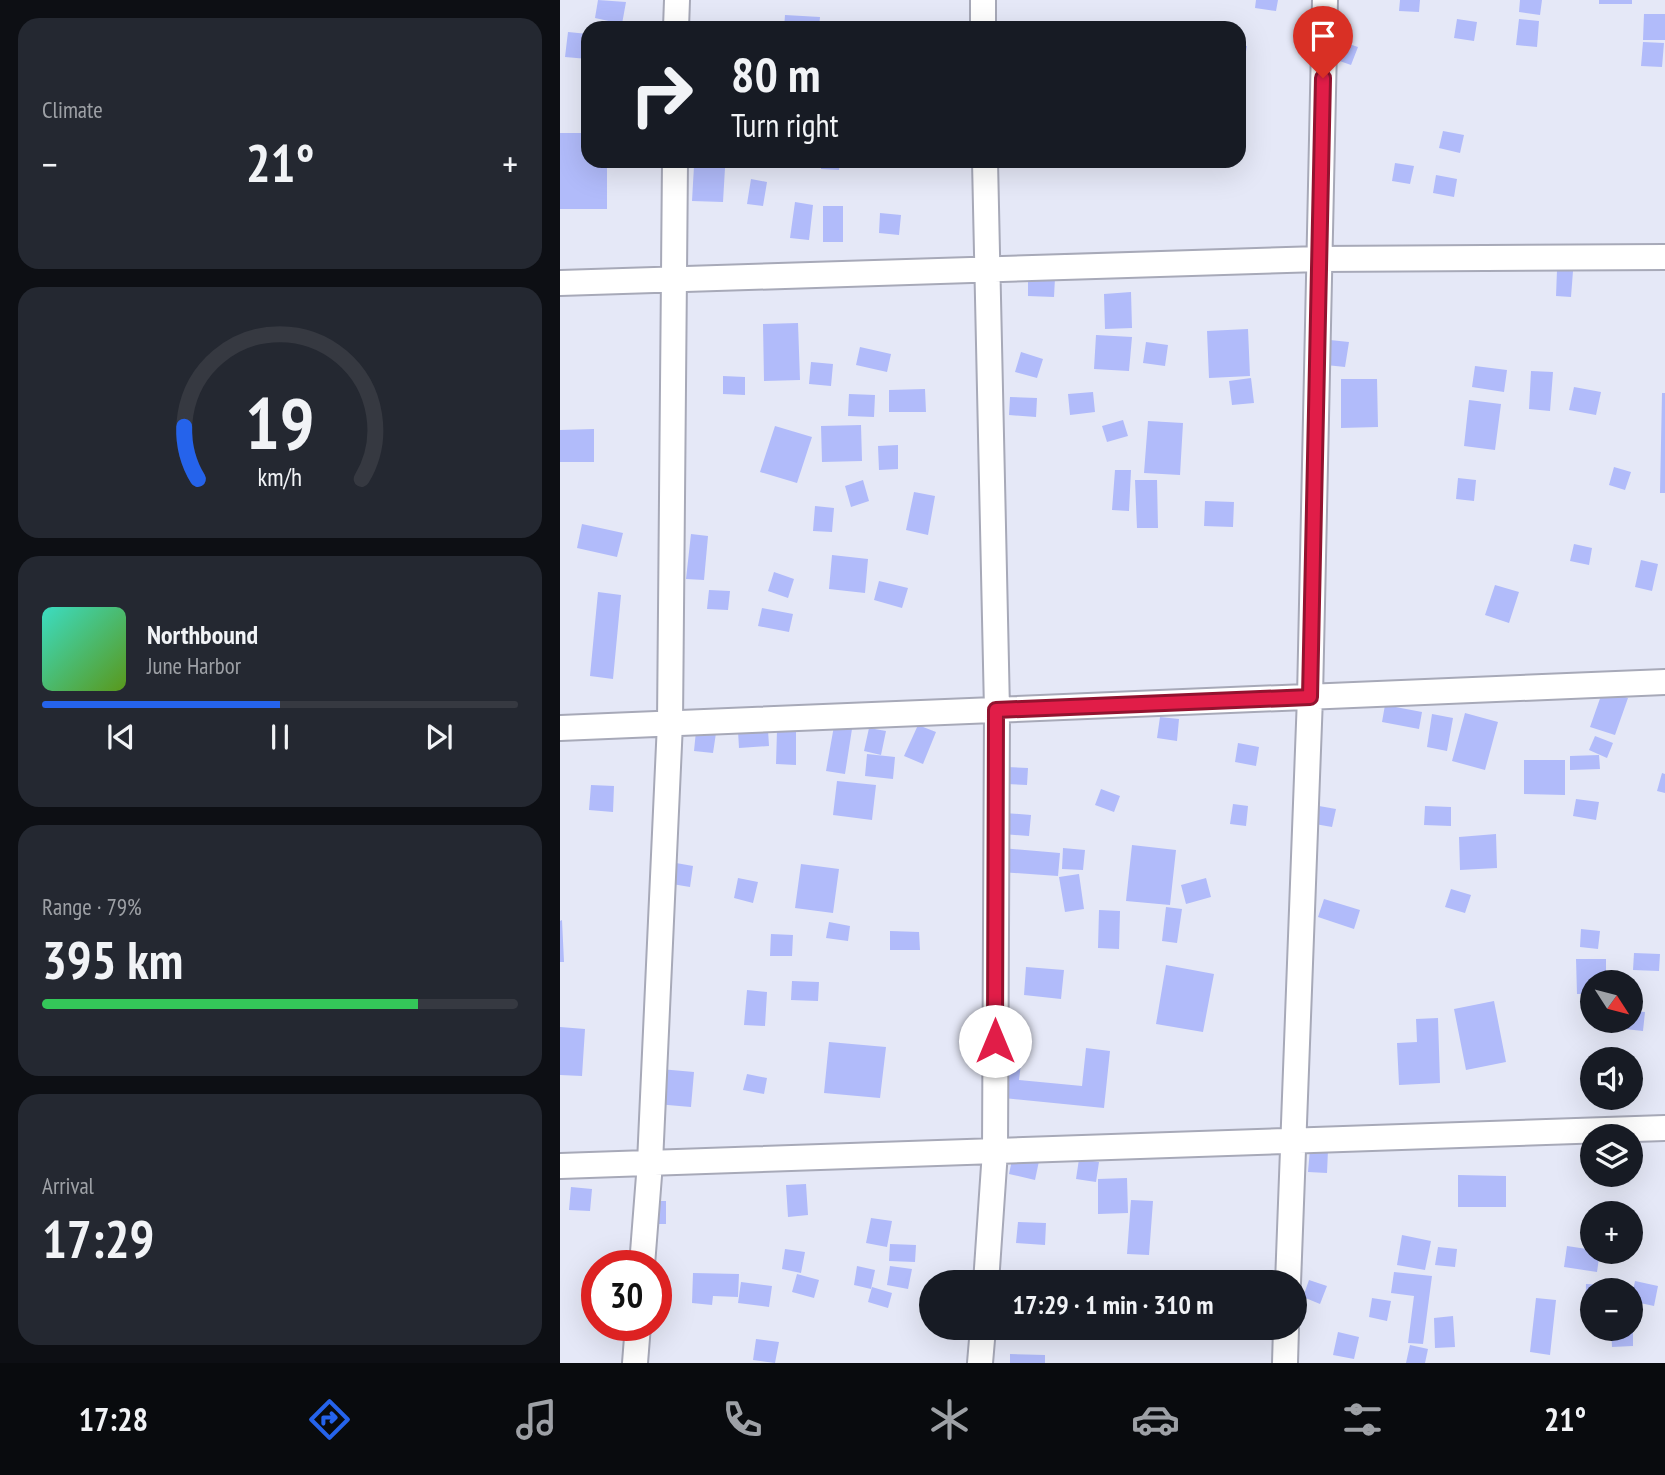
<!DOCTYPE html>
<meta charset="utf-8">
<style>
:root{--surface:#171b24;--page:#242831;--text:#f1f3f6;--muted:#9ea1a6;--line:#363941;--accent:#2563eb}
body{margin:0;font-family:"PT Sans Narrow",sans-serif;background:var(--page);color:var(--text);height:100vh;display:flex;flex-direction:column;font-size:26px;white-space:nowrap}
*{box-sizing:border-box;margin:0}
p{font-size:23px;color:var(--muted)}
.icon{flex:none;width:38px;height:38px;fill:none;stroke:currentColor;stroke-width:2;stroke-linecap:round;stroke-linejoin:round}
.map{position:relative;flex:1;overflow:hidden}
.side{display:flex;flex-direction:column;gap:18px;padding:18px;background:#0d0f14;width:560px}
.side>*{flex:none}
.hud{position:absolute;left:21px;top:21px;width:665px;height:147px;border-radius:21px;box-shadow:0 7px 28px #0002;background:#171b24;color:var(--text);overflow:hidden}
.needle{width:46px;rotate:126deg}
.buttons{position:absolute;left:1020px;top:970px;display:grid;gap:14px}
.buttons a{display:grid;place-items:center;width:63px;height:63px;border-radius:50%;background:var(--surface);box-shadow:0 7px 28px #0002;font-size:35px}
.speed{position:absolute;left:21px;top:1250px;display:flex;gap:14px;font-size:35px;font-weight:700;text-align:center}
.speed>*{display:grid;place-content:center;width:91px;height:91px;border-radius:50%;background:var(--surface);box-shadow:0 7px 28px #0002;line-height:1}
.speed .limit{border:10px solid #d22;background:#fff;color:#111}
.pin{position:absolute;display:grid;place-items:center;width:60px;height:60px;color:#fff;margin:-72px -30px;border-radius:50% 50% 50% 0;rotate:-45deg;box-shadow:0 0 7px #0007}
.pin .icon{rotate:45deg}
.me{position:absolute;width:77px;margin:-38px;rotate:0deg;stroke-linejoin:round;filter:drop-shadow(0 0 5px #0008)}
.turn{display:flex;align-items:center;gap:24px;height:147px;padding:0 35px;font-size:32px}
.turn .icon{width:91px;height:91px;stroke-width:2.5}
.turn b{display:block;font-size:49px;line-height:60px}
.big{font-size:52px;font-weight:600;line-height:1.1}
.side .card{flex:1;display:flex;flex-direction:column;justify-content:center;gap:10px;min-width:0;padding:0 24px;border-radius:21px;background:var(--page)}
.side .dial{align-items:center;gap:0}
.dial svg{height:182px;overflow:visible;fill:none;stroke:var(--line);stroke-width:7;stroke-linecap:round;text-anchor:middle}
.dial text{fill:var(--text);stroke:none}
.song{display:flex;align-items:center;gap:21px}
.cover{width:84px;height:84px;border-radius:10px;background:linear-gradient(135deg,hsl(170 70% 55%),hsl(90 70% 35%))}
.played{height:7px;border-radius:4px;background:linear-gradient(90deg,var(--accent) 50%,var(--line) 50%)}
.keys{display:flex;justify-content:space-around;direction:ltr}
.heat{display:flex;justify-content:space-between;align-items:center;font-size:38px;direction:ltr}
.charge{height:10px;border-radius:5px;background:linear-gradient(90deg,#34c759 79%,var(--line) 0)}
.trip{position:absolute;left:359px;top:1270px;width:388px;height:70px;border-radius:35px;background:var(--surface);box-shadow:0 7px 28px #0002;font-weight:600;line-height:70px;text-align:center}
.dock{display:flex;height:112px;justify-content:space-around;align-items:center;background:#090b0e;color:var(--muted)}
.dock .icon{width:49px;height:49px}
.dock .active{color:var(--accent)}
.dock b{font-size:32px;color:var(--text)}
main{display:flex;flex:1;min-height:0}
.map>svg:first-child{display:block}
.building{fill:#b1bbfa}
.lines{fill:none;stroke-linecap:round;stroke-linejoin:round}
.minor-casing{stroke:#a7a9b8;stroke-width:28}
.minor{stroke:#fff;stroke-width:24}
.route-casing{stroke:#92132f;stroke-width:18}
.route{stroke:#e11d48;stroke-width:12}
</style>
<main>
<section class="side">
<div class="card"><p>Climate</p>
<div class="heat"><a>−</a><b class="big">21°</b><a>+</a></div>
</div>
<div class="card dial"><svg viewBox="0 0 100 80">
<path d="M14 69A42 42 0 1 1 86 69"/>
<path d="M14 69A42 42 0 0 1 8 46" stroke="#2563eb"/>
<text x="50" y="56" font-size="32" font-weight="700">19</text>
<text x="50" y="72" font-size="11">km/h</text>
</svg></div>
<div class="card">
<div class="song"><i class="cover"></i><div><b>Northbound</b><p>June Harbor</p></div></div>
<div class="played"></div>
<div class="keys"><svg class="icon" aria-label="previous" viewBox="0 0 24 24"><path d="M18 5L8 12l10 7zM5 5v14"/></svg><svg class="icon" aria-label="pause" viewBox="0 0 24 24"><path d="M8 5v14M16 5v14"/></svg><svg class="icon" aria-label="next" viewBox="0 0 24 24"><path d="M6 5l10 7-10 7zM19 5v14"/></svg></div>
</div>
<div class="card"><p>Range · 79%</p><b class="big">395 km</b><div class="charge"></div></div>
<div class="card"><p>Arrival</p><b class="big">17:29</b></div>
</section>
<div class="map">
<svg width="1105" height="1363" viewBox="0 0 1105 1363">
<rect width="100%" height="100%" fill="#e5e8f7"/>
<path class="building" d="M38,0L66,2L62,24L35,18Z
M696,0H718L716,11L695,8Z
M840,0H860L859,12L839,11Z
M960,0H982L980,15L959,12Z
M1039,0H1072V4H1039Z
M1084,14H1105V40H1083Z
M225,15L260,17L259,28H224Z
M897,19L917,22L914,41L894,38Z
M959,19L979,21L977,47L956,45Z
M8,32L28,34V59L5,57Z
M780,41L798,47L791,65L774,59Z
M1083,42L1104,43L1102,67L1081,66Z
M679,45L687,46L683,69L679,68Z
M883,131L904,135L900,153L879,148Z
M0,133H28V161H47V209H0Z
M138,161H163L162,167Z
M261,161H280L279,170L261,169Z
M835,163L854,166L850,184L832,181Z
M134,166L165,168L163,202L132,201Z
M876,175L897,179L894,197L873,193Z
M191,179L207,182L203,206L187,204Z
M235,202L253,205L249,240L230,238Z
M263,206H283V242H263Z
M320,213L341,215L339,235L319,233Z
M997,270L1013,271L1011,297L996,296Z
M468,277L495,278L494,297L468,296Z
M571,292L572,328L545,329L544,294Z
M238,323L240,380L204,381L203,324Z
M688,329L690,376L649,378L647,331Z
M536,335L572,337L569,371L534,369Z
M770,340L789,342L785,367L766,365Z
M586,342L608,345L605,366L583,363Z
M300,347L331,354L327,372L296,365Z
M461,352L483,359L477,378L455,372Z
M251,362L273,364L271,386L249,384Z
M915,366L947,370L944,392L912,387Z
M971,371L993,372L990,411L969,409Z
M163,376L185,377V395L163,394Z
M691,378L694,403L672,405L669,381Z
M781,379H817L818,427L781,428Z
M1014,387L1041,392L1036,415L1009,410Z
M365,389L366,412H329V390Z
M533,392L535,412L510,415L508,394Z
M1102,393H1105V493H1100Z
M289,394L315,395L314,417L288,416Z
M450,397L477,398L476,417L449,415Z
M909,400L941,404L935,450L904,446Z
M563,420L568,436L547,442L542,426Z
M588,421L623,423L620,475L584,473Z
M301,425L302,461L262,462L261,426Z
M215,426L252,437L237,483L200,472Z
M34,429V462H0V430Z
M338,445V469L319,470L318,446Z
M1054,467L1071,472L1065,490L1049,485Z
M555,470H571L569,511L552,510Z
M898,478L916,480L914,501L896,499Z
M303,480L309,501L291,507L285,486Z
M575,480H597L598,528H577Z
M354,492L375,496L368,535L346,530Z
M645,501L674,502L673,527L644,526Z
M255,506L274,508L272,532L253,531Z
M22,524L63,533L57,557L17,548Z
M131,534L148,536L144,580L126,579Z
M1014,544L1032,548L1029,565L1010,561Z
M272,555L308,559L305,593L269,589Z
M1081,560L1098,564L1092,591L1075,587Z
M214,572L234,579L228,598L208,591Z
M319,581L348,588L342,608L314,600Z
M935,585L959,592L949,623L925,615Z
M149,590L170,591L168,610L147,609Z
M38,592L61,595L53,679L30,676Z
M202,608L233,614L229,632L198,626Z
M1043,690L1068,698L1055,735L1030,727Z
M825,705L862,712L859,729L822,722Z
M905,713L938,722L925,770L892,761Z
M872,714L893,718L887,751L867,747Z
M600,717L619,719L617,741L597,738Z
M358,725L376,732L363,764L344,756Z
M274,726L292,729L285,774L266,771Z
M309,728L326,731L321,755L304,751Z
M208,730L209,746L179,748L178,731Z
M217,730H236V765L216,764Z
M136,731L156,733L153,753L134,751Z
M1035,736L1053,743L1047,758L1029,750Z
M678,743L699,747L696,766L675,762Z
M307,754L335,757L333,779L305,776Z
M1039,755L1040,769L1010,770V756Z
M964,760H1005V795L964,794Z
M447,767L468,768L467,785L446,784Z
M1102,773L1105,774V793L1097,791Z
M277,781L316,785L312,820L273,815Z
M31,785L54,786L53,812L29,810Z
M541,789L560,796L554,812L535,805Z
M1016,799L1039,802L1036,820L1013,816Z
M673,804L688,806L686,826L670,824Z
M759,806L776,809L772,827L755,824Z
M865,806L891,807V826L864,825Z
M445,813L471,815L469,836L443,834Z
M936,834L937,868L900,870L899,837Z
M572,845L616,850L610,905L566,901Z
M442,848L500,853L498,876L440,872Z
M503,848L525,850L523,870L502,869Z
M116,863L133,866L130,887L112,884Z
M241,864L279,869L273,913L235,908Z
M519,874L524,909L505,912L499,877Z
M178,878L198,882L193,903L174,898Z
M646,878L651,897L626,904L621,885Z
M891,889L911,895L905,913L885,907Z
M764,899L800,910L794,929L758,917Z
M606,907L622,909L617,943L602,941Z
M539,910L560,911L559,949L538,948Z
M2,920L4,962H0V921Z
M269,922L290,926L288,941L266,938Z
M1021,929L1040,931L1038,949L1020,947Z
M330,931L359,932L360,950H330Z
M211,934L233,935L232,956H210Z
M1074,953L1100,954L1099,971L1073,970Z
M1016,959H1046V982H1032V994H1017Z
M606,965L654,974L643,1032L596,1024Z
M466,967L504,970L501,999L464,995Z
M232,981L259,982L258,1001L231,1000Z
M187,990L207,992L205,1026L184,1025Z
M934,1001L946,1062L906,1070L894,1009Z
M1071,1011L1085,1012L1083,1031L1065,1029L1066,1020H1071Z
M878,1018L880,1083L839,1085L837,1043L857,1042L856,1019Z
M0,1027L25,1029L22,1076L0,1075Z
M269,1042L326,1047L320,1098L264,1093Z
M526,1048L550,1051L544,1108L434,1097L439,1052L462,1055L459,1080L522,1086Z
M100,1069L134,1072L131,1107L96,1104Z
M187,1074L207,1078L204,1094L183,1090Z
M750,1149L768,1150L767,1173L748,1172Z
M453,1155L479,1161L475,1180L449,1174Z
M519,1159L539,1162L536,1182L516,1179Z
M898,1175L946,1176V1207H898Z
M567,1178L568,1213L538,1214V1179Z
M246,1184L248,1215L228,1217L226,1185Z
M11,1187L32,1189L30,1211L9,1210Z
M571,1200L593,1201L589,1255L567,1254Z
M91,1201H106V1224H90Z
M311,1218L332,1221L327,1247L306,1243Z
M458,1222L486,1223L485,1245L456,1243Z
M842,1235L871,1241L865,1270L837,1265Z
M330,1244L356,1245L355,1262L329,1261Z
M1007,1246L1040,1251L1037,1272L1004,1267Z
M878,1247L897,1249L895,1267L875,1265Z
M225,1249L245,1252L241,1273L222,1269Z
M297,1266L315,1270L311,1289L294,1285Z
M330,1266L352,1269L348,1289L327,1285Z
M834,1272L872,1276L863,1344L848,1343L854,1296L831,1293Z
M133,1273L179,1274L178,1297L153,1296L152,1305L132,1303Z
M237,1274L259,1280L254,1298L232,1292Z
M749,1280L767,1286L760,1304L743,1297Z
M1075,1281L1098,1286L1094,1306L1071,1301Z
M181,1282L212,1286L209,1307L178,1303Z
M1026,1284L1048,1285L1047,1290H1032V1319H1025Z
M312,1287L332,1293L328,1308L308,1302Z
M812,1298L831,1301L827,1321L809,1317Z
M976,1298L996,1300L990,1355L970,1352Z
M893,1316L895,1347L875,1348L874,1318Z
M563,1328H581L580,1336L562,1333Z
M1051,1328H1073V1346L1052,1347Z
M778,1332L799,1337L794,1359L773,1355Z
M196,1339L219,1342L215,1363L193,1360Z
M850,1345L868,1349L865,1363H846Z
M450,1354L485,1355V1363H450Z"/>
<g class="lines">
<g class="minor-casing">
<path id="minor" d="M116,28L117,0
M423,28V0
M425,161L437,710L435,1151L426,1283
M0,283L760,259L1105,257
M0,728L1105,682
M0,1166L1105,1128
M82,1265L90,1163L110,723L115,161
M728,1283L750,697L765,0
M75,1363L78,1325
M420,1363L423,1328
M725,1363L726,1328"/>
</g>
<use href="#minor" class="minor"/>
</g>
<g class="lines">
<g class="route-casing">
<path id="route" d="M435,1041L436,710L750,697L763,78"/>
</g>
<use href="#route" class="route"/>
</g>
</svg>
<div class="buttons">
<a><svg class="needle" viewBox="-14 -14 28 28"><path d="M0-13l5 13h-10z" fill="#e53935"/><path d="M0 13l5-13h-10z" fill="#9ea1a6"/></svg></a>
<a><svg class="icon" aria-label="sound" viewBox="0 0 24 24"><path d="M4 9h4l5-4v14l-5-4H4zM17 9q2 3 0 6"/></svg></a>
<a><svg class="icon" aria-label="layers" viewBox="0 0 24 24"><path d="M12 4l9 5-9 5-9-5zM3 14l9 5 9-5"/></svg></a>
<a>+</a>
<a>−</a>
</div>
<div class="speed"><div class="limit">30</div></div>
<div class="pin" style="left:763px;top:78px;background:#d93025"><svg class="icon" aria-label="arrive" viewBox="0 0 24 24"><path d="M6 21V4h12l-3 4 3 4H6"/></svg></div>
<svg class="me" style="left:435px;top:1041px" viewBox="-20 -20 40 40"><circle r="19" fill="#fff"/><path d="M0-13L10 11 0 6-10 11z" fill="#e11d48"/></svg>
<div class="trip">17:29 · 1 min · 310 m</div>
<div class="hud">
<div class="turn"><svg class="icon" aria-label="right" viewBox="0 0 24 24"><path d="M7 20v-9h11M14 6l5 5-5 5"/></svg><div><b>80 m</b>Turn right</div></div>
</div>
</div>
</main>
<nav class="dock">
<b>17:28</b>
<svg class="icon active" aria-label="directions" viewBox="0 0 24 24"><path d="M12 3l9 9-9 9-9-9zM9 14v-3h6M13 9l2 2-2 2"/></svg>
<svg class="icon" aria-label="music" viewBox="0 0 24 24"><path d="M9 18V5l10-2v13"/><circle cx="6" cy="18" r="3"/><circle cx="16" cy="16" r="3"/></svg>
<svg class="icon" aria-label="phone" viewBox="0 0 24 24"><path d="M5 4h4l2 5-3 2q2 4 5 5l2-3 5 2v4C11 20 4 13 5 4z"/></svg>
<svg class="icon" aria-label="climate" viewBox="0 0 24 24"><path d="M12 3v18M4 7l16 10M4 17L20 7"/></svg>
<svg class="icon" aria-label="car" viewBox="0 0 24 24"><path d="M5 17H2v-5l4-1 3-4h7l3 4 3 1v5h-3M9 17h6M6 11h13"/><circle cx="7" cy="17" r="2"/><circle cx="17" cy="17" r="2"/></svg>
<svg class="icon" aria-label="filters" viewBox="0 0 24 24"><path d="M4 7h16M4 17h16"/><circle cx="9" cy="7" r="2"/><circle cx="15" cy="17" r="2"/></svg>
<b>21°</b>
</nav>
